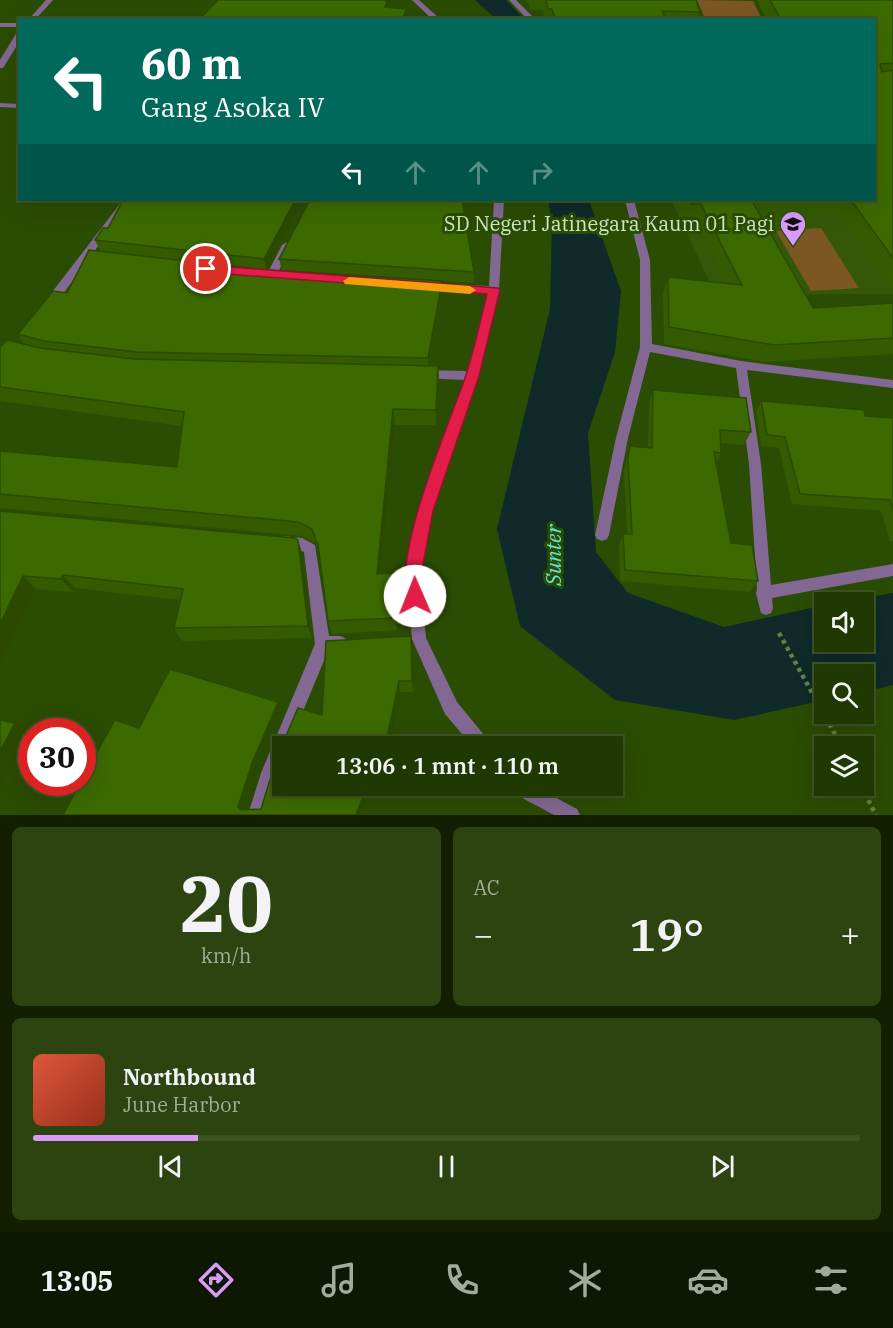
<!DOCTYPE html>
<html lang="id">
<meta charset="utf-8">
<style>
:root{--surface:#203902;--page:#2d4411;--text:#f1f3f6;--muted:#a2ac99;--line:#3d5324;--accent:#d79bf9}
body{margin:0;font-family:"IBM Plex Serif",serif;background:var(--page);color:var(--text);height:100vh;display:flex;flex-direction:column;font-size:22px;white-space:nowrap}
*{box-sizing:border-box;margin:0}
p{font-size:20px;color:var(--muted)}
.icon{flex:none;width:33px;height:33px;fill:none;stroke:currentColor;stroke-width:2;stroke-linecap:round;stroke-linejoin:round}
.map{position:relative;height:815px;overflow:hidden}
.sheet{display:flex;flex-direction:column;gap:12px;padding:12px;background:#121f01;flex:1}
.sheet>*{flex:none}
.hud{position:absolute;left:18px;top:18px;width:858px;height:183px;border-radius:0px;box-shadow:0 6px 24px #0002,0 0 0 2px var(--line);background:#00695c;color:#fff;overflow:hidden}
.buttons{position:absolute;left:814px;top:592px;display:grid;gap:12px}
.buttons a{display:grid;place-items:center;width:60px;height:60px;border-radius:0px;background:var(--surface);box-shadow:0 6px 24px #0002,0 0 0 2px var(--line);font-size:30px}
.speed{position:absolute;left:18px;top:718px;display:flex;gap:12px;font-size:30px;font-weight:700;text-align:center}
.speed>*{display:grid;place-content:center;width:78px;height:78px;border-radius:50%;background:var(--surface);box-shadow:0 6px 24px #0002,0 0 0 2px var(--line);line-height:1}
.speed .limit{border:9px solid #d22;background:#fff;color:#111}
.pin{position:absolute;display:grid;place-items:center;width:51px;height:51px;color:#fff;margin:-26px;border:3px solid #fff;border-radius:50%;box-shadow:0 2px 6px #0007}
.me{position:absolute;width:66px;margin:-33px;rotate:359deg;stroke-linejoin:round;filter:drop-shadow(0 0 4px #0008)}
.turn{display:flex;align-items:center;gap:21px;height:126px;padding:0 24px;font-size:27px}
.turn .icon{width:78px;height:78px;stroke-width:2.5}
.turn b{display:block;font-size:42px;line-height:51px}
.lanes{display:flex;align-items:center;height:57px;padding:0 24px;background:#0003;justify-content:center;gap:30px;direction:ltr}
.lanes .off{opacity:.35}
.big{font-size:45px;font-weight:600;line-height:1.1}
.sheet .tile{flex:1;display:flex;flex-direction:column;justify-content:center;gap:9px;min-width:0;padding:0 21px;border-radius:9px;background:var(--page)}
.sheet .dial{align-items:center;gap:0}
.dial b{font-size:78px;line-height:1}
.song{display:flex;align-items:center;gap:18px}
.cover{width:72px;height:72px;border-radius:9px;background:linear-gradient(135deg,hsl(10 70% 55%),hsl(10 70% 35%))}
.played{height:6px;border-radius:3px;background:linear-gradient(90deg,var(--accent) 20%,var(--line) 20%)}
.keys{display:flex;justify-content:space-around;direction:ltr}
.heat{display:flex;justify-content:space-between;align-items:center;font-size:33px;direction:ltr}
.sheet .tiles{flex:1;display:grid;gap:12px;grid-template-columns:1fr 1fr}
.tile:last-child{grid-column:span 2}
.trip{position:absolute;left:272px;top:736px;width:351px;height:60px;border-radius:0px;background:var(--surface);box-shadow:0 6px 24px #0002,0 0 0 2px var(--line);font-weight:600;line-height:60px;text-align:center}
.dock{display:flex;height:96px;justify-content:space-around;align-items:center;background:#0d1701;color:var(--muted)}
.dock .icon{width:42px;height:42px}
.dock .active{color:var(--accent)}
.dock b{font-size:27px;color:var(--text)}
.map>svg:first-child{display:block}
.built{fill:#345808}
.green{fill:#7b5724}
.water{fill:#0f2a29}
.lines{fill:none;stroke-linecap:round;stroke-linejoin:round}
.path{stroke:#648145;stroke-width:4.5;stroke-dasharray:4 4;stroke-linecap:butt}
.service{fill:#836894;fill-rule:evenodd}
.minor{fill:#836894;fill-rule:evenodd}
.wall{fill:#345b00}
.shaded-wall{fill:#2b4a00}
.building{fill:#3d6a00;stroke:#2b4a00;stroke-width:1.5}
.route{fill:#e11d48;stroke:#92132f;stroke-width:1.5}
.slow{fill:#f59e0b}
.labels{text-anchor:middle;stroke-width:6;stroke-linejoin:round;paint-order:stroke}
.poi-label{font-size:20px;fill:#d0e5c2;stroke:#2b4c03;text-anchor:end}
.water-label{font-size:21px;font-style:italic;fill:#61e7e3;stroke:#2b4c03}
</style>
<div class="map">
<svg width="893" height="815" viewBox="0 0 893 815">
<rect width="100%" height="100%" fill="#2b4c03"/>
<path class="built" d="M893,176V294L716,295L671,200H874Z"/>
<path class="green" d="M697,0L753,1L762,19H705Z
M821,228L859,288L811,291L776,231Z"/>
<path class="water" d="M475,0H506L524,19H496Z
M548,200H589L621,291L615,352L588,433L596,552L628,593L724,627L825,605V642H864V603H836L893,593V685L864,692V675H825V700L734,720L615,700L520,626L497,529L550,309L552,222Z"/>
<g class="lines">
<path class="path" d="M779,633L842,747
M861,786L876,815"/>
<path class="service" d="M46,0H53L35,20H28Z
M0,23H20V27H0Z
M17,32H20V41L3,68H0V60Z
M0,103L20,104V108L0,107Z"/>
<path class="minor" d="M412,0H419L441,20H433Z
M509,0H516L536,20H528Z
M123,200H132L54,306H46L45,303L46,300Z
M494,200H504L499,290L478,376L432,511L420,575L426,638L457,702L489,741L491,747H473L445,714L412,639L406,575L418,511L465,380L422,378L416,374L422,370L467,371L488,293L426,291L421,287L426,283L489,286Z
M625,200H634L650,260L652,344L741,361L893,380V388L747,370L761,464L771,585L893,564V576L772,598L773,608L771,613L766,615L761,613L756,593L757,589L749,464L736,368L650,352L628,438L609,535L607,539L602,541L597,539L595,535L616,438L640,347V260Z
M287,242L292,245L276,276L271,279L267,278L266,276L282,245Z
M283,536L302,538L315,545L329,636H340L345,638L348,643L345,648L328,651L288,747H282V762L266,815H248L261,773L315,644L304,552L300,550L278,546L276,542L278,538Z
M509,786H534L577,809L580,815H554L511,792Z"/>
</g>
<path class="wall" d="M527,0H696L700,12L699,20H545L543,10H530Z
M757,0H893V290L839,213L761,217L813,308L893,303V354L766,362L664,344L663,294L668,277L726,283L696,221L686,222L676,200H874V20H767Z
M303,200L267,270L100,251L95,240L108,228L131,202Z
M279,259L474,272V283L282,270Z
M442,292L429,366H438L436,425H395L380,573H394L396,586L397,630L332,634L328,621L319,551L316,543L302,536L0,508V451L177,467L182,426L0,401V347L24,344L18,334L67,293Z
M653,390L751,432L744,445L721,443V453L716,463L731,543L758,581L750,592L620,581L619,545L623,534H627L624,471L630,446L648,448L649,403Z
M761,401L865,416L893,418V541H890L881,511L792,504L779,448L761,446L756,412Z
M0,511L298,540L302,554L312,638L182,641L174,628L180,600L75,588L73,592L36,589L0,665Z
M411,636L413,692H400L282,786H373L362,815H63L139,728L284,712L259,772L247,810L261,809L285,738L322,715Z"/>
<path class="shaded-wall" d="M387,0H390L386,16L385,7Z
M407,9V20H401Z
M295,200H303L267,270L264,259Z
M442,281V292L428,369V358Z
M438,366L439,382L436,425V410Z
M393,409L395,425L379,587L377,574Z
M298,540L302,554L312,638L308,626Z
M394,573L396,586L397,630L395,618Z
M63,575L75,588L73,592L61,579Z
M23,576L36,589L0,665V624Z
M411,636L412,648L413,692L412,681Z
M399,681L400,692L389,747H385Z
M278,702L284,712L259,772L246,815L238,807L252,763Z
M15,723L29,733L0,792V751Z
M367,786H373L362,815H356Z"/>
<path class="building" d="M218,0H387L385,7L407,9L401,20H199Z
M546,0H696L700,12L662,11L667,20H555L552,9H548Z
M770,0H893V63L880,64L882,72L893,70V258L851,200H874V20H781Z
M132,200H295L264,259L95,240L103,228H108L122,202H131Z
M310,200H462L474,272L279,259Z
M689,200H774L752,201L813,308L893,303V338L774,345L669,327L668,277L742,285L701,204H691Z
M89,250L268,270L442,281L428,358L137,352L44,341L18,334L53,291L67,293Z
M7,340L40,348L134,359L438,366L436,410L393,409L377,574L394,573L395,618L328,621L318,545L312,529L298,522L0,494V451L177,467L184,412L0,387V347Z
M653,390L746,398L751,432L720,430L721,453L714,452L731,543L752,545L758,581L625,570L623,534H632L628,459L630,446L652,448Z
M761,401L864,410L865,416L893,418V510L890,500L800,494L785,437L767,435Z
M0,511L295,538L298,540L308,626L174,628L183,589L63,575L61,579L23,576L0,624Z
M411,636L412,681H399L385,747H282V786H367L356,815H63L80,783H82V779L115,720L139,728L170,669L278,702L252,763L238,807L241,810L261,809L278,754L279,740L285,738L298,708L322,715L326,641Z
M0,720L15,723L0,751Z"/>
<path class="route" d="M206,265L498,288L500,290L479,376L433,511L421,575L423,596L421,602L415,604L409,602C390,558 449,425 465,378C474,351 480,322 487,294L202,272L200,269Z"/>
<path class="slow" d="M349,277L470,286L476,290L470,294L345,284L343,281Z"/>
<defs>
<g id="school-pin" transform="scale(1.35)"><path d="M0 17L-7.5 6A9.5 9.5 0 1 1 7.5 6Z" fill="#d79bf9" stroke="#2b4c03"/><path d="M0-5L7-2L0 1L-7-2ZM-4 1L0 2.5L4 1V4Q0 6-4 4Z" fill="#111"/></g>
</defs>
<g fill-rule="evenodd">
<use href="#school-pin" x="793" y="224"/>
</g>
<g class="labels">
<g class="poi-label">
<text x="774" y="231">SD Negeri Jatinegara Kaum 01 Pagi</text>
</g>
<g class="water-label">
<text transform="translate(554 555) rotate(-90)" y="7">Sunter</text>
</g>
</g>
</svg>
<div class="buttons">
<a><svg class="icon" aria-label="sound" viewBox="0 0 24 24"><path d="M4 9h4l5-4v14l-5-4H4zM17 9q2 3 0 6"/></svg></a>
<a><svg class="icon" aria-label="search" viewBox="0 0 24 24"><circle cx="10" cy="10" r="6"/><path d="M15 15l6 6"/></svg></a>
<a><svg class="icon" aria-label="layers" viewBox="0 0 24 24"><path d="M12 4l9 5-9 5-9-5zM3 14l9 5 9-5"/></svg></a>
</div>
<div class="speed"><div class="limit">30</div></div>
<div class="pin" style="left:206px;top:269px;background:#d93025"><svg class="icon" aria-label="arrive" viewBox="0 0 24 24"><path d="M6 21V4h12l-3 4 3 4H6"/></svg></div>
<svg class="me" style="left:415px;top:596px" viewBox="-20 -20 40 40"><circle r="19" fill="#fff"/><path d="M0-13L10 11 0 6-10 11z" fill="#e11d48"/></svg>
<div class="trip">13:06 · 1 mnt · 110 m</div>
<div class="hud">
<div class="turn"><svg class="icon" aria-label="left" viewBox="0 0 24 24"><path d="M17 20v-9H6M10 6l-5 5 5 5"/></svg><div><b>60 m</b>Gang Asoka IV</div></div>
<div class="lanes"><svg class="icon" aria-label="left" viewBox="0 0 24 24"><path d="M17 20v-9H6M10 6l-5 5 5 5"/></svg><svg class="icon off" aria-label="ahead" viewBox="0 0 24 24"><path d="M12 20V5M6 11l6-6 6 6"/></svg><svg class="icon off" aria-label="ahead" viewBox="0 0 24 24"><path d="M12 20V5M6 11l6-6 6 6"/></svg><svg class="icon off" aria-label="right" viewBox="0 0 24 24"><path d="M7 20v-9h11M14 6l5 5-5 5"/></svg></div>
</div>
</div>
<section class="sheet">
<div class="tiles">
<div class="tile dial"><b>20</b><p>km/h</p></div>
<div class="tile"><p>AC</p>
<div class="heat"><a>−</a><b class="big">19°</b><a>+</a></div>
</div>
<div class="tile">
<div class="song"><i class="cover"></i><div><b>Northbound</b><p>June Harbor</p></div></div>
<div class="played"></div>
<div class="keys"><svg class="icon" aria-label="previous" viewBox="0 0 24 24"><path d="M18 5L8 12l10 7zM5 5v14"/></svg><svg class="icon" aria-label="pause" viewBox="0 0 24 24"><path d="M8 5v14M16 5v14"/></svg><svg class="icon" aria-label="next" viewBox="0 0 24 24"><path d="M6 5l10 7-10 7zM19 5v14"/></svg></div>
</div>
</div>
</section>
<nav class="dock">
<b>13:05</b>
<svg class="icon active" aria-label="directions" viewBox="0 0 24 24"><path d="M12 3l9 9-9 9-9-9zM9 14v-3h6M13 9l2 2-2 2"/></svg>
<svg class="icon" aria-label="music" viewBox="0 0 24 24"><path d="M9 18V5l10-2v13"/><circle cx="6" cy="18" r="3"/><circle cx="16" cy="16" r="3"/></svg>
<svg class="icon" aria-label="phone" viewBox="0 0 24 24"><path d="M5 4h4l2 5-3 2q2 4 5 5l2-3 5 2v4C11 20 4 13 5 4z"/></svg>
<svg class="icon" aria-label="climate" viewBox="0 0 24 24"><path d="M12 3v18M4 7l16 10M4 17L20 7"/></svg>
<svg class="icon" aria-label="car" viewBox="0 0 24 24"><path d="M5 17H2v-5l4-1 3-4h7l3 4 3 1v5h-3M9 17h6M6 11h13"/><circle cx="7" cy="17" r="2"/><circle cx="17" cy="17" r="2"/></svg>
<svg class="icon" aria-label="filters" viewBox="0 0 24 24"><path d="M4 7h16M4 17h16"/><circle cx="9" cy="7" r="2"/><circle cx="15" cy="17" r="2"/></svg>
</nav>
